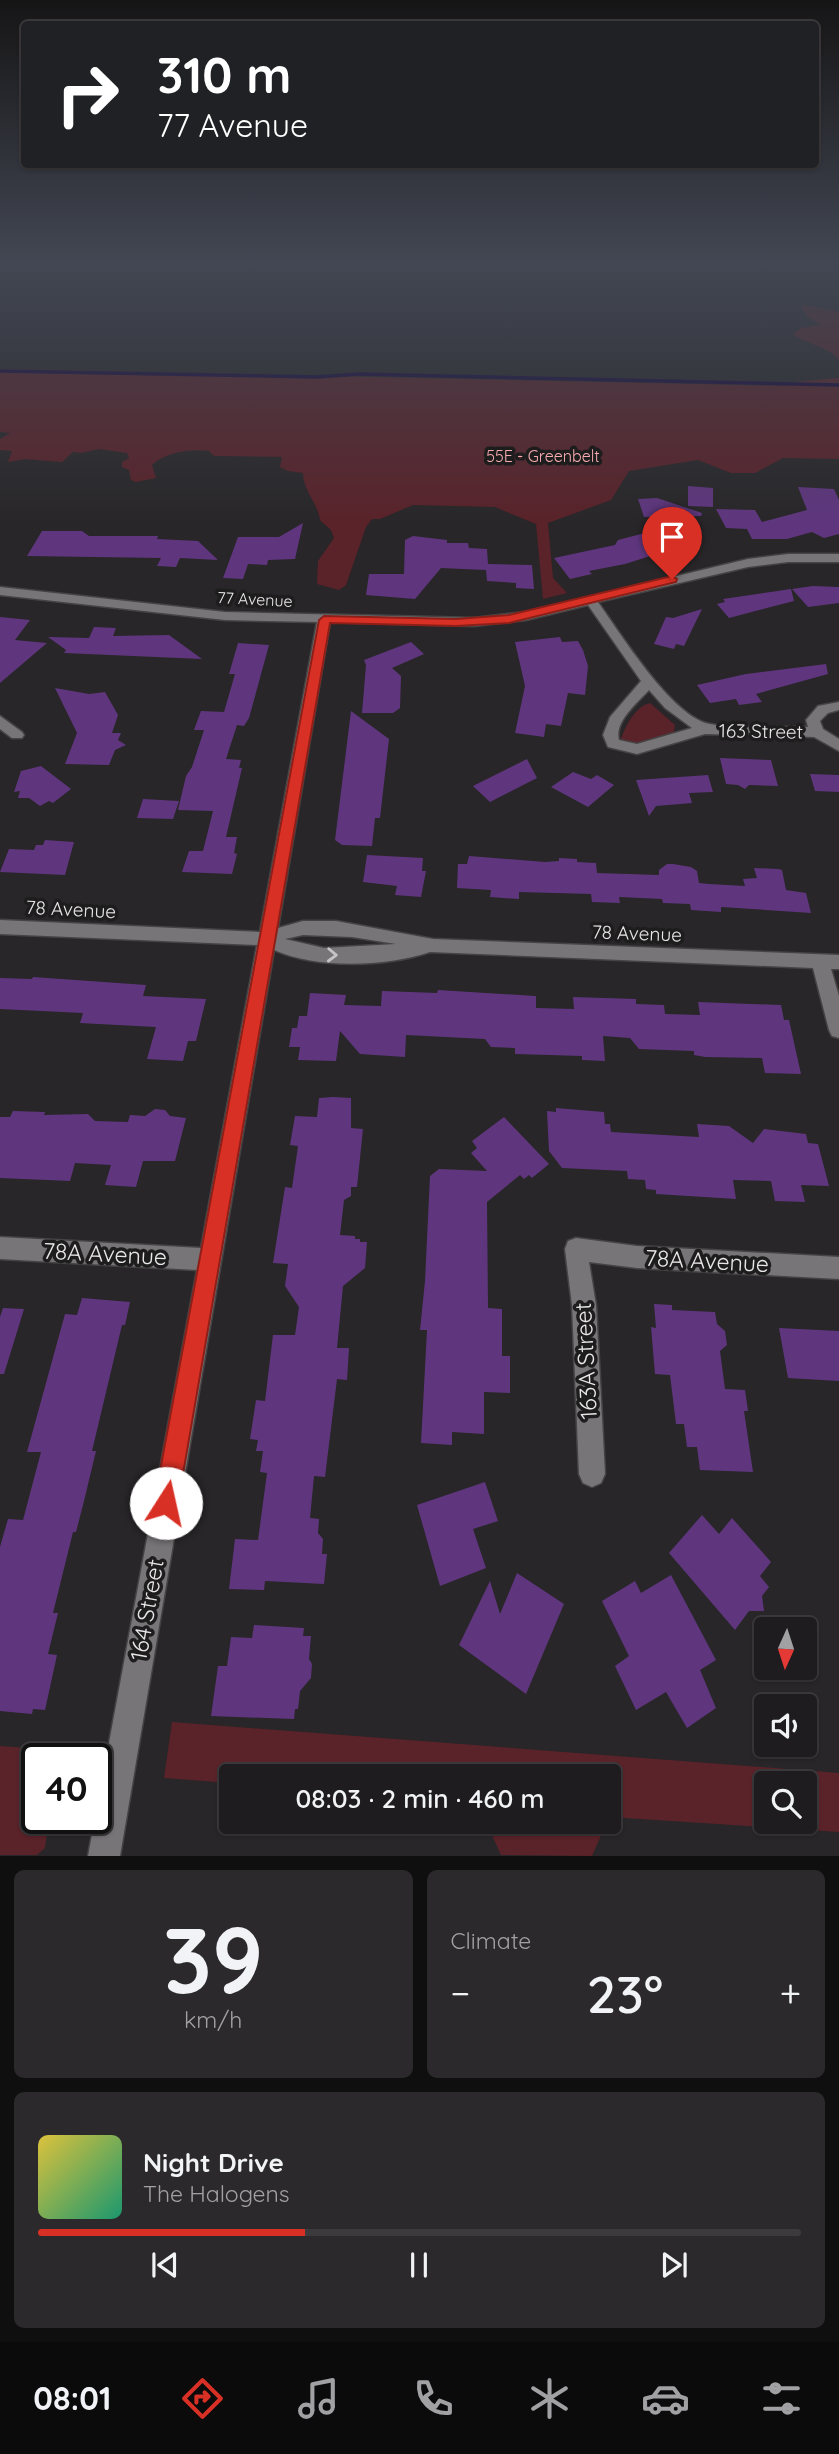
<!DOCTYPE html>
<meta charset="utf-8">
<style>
:root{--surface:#1e1c1e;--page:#2b292b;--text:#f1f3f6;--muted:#a1a1a4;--line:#3c3a3c;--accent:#d93025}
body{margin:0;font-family:Quicksand,sans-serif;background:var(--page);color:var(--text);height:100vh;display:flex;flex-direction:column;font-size:26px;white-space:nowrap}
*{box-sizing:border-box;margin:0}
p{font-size:23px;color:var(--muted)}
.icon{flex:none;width:38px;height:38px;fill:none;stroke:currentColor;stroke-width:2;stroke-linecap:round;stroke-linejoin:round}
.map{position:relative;height:1856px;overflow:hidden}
.sheet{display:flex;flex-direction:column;gap:14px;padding:14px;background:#100f10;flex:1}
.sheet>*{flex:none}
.top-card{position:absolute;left:21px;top:21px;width:798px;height:147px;border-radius:7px;box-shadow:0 2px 5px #0004,0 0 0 2px var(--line);background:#202124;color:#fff;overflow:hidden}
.needle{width:46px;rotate:183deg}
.fabs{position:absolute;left:754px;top:1617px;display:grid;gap:14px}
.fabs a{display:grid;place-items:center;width:63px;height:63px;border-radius:7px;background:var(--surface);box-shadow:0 2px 5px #0004,0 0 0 2px var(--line);font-size:35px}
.speed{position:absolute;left:21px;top:1743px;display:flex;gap:14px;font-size:35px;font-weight:700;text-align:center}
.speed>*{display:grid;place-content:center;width:91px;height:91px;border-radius:50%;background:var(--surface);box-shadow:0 2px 5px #0004,0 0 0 2px var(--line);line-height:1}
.speed .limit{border:4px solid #111;border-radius:10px;background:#fff;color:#111}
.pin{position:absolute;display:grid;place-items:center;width:60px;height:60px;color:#fff;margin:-72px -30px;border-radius:50% 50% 50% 0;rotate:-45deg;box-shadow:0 0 7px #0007}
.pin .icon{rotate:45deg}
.me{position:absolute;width:77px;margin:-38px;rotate:10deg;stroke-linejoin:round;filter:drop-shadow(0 0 5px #0008)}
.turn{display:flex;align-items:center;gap:24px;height:147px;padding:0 21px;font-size:32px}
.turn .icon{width:91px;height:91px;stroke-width:2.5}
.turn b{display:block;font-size:49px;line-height:60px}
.big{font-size:52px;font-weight:600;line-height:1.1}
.sheet .widget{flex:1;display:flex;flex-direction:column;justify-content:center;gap:10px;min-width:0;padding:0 24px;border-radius:10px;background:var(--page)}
.sheet .dial{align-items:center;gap:0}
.dial b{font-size:91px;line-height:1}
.song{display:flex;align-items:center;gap:21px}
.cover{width:84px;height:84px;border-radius:10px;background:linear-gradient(135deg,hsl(50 70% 55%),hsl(160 70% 35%))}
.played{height:7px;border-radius:4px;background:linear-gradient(90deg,var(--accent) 35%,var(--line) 35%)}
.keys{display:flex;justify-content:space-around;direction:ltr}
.heat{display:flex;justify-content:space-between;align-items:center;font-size:38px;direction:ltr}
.sheet .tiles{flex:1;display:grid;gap:14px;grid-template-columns:1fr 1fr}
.widget:last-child{grid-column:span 2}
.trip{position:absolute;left:219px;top:1764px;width:402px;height:70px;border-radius:7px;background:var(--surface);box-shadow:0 2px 5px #0004,0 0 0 2px var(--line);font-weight:600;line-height:70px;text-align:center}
.tabs{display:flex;height:112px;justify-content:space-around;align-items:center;background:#0c0b0c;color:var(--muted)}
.tabs .icon{width:49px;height:49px}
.tabs .current{color:var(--accent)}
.tabs b{font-size:32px;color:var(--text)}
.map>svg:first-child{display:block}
.green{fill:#5a2229;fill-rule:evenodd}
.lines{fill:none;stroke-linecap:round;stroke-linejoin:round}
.stream{stroke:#13043b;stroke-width:3.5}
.building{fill:#5f367e}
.minor-casing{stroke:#454344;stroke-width:3}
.minor{fill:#777577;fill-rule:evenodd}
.oneway{stroke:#c6c4c5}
.route{fill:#d93025;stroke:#8d1f18;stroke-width:2}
.labels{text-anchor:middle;stroke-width:7;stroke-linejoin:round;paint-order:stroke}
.far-park-label{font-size:16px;fill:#faacb1;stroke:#1e1d1e}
.far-street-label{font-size:16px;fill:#e8e6e7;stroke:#1e1d1e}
.street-label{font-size:19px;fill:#e8e6e7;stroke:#1e1d1e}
.near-street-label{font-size:23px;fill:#e8e6e7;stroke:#1e1d1e}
</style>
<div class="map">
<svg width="839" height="1856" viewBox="0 0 839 1856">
<rect width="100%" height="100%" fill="#282628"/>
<path class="green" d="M805,305L839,312V360C828,346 807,345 793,334L801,328L820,325L807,316L801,307Z
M0,369L793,386L794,382L839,378V459L783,458L755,473H731L698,460L629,471L611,500L548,523L553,578L567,593L543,599L536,524L495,507L413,505L380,519H372L366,527L346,585L339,590L317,584L318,561L334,538L331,530L320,520C318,503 303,491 303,473L288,471L280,467L282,457L214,456L209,451C192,449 167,451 152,465L156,478L136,482L131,480L129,470L122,467V462L129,458L127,453L99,449L81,453L73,452L62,462L25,459L8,462L12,451L0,450V439L10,433L0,432Z
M650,703L675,725L674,732C658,739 636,749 621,739C626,725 635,707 650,703Z
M172,1722L839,1773V1832L609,1817V1776H231V1783L164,1778ZM766,1783H805V1822H766Z
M0,1746L56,1750L54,1759H37V1818H49L45,1848L37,1855H0Z
M486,1822H607L592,1856L501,1855Z"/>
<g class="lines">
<path class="stream" d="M0,371L317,377L359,374L839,385"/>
</g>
<path class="building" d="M688,486L713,488V507L688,506Z
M798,487L834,489L839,500V534L824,538L812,532L787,539H752L747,529L726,528L716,509L755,510L762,522L807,510Z
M657,498L702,513L701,516L644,517L638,499Z
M303,523L295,559L268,560L267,565L248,564L243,579L223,578L238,537H279Z
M42,531H82L89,536H158L157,539L198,541L218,560L180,558L176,567L157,566L161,558L27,556Z
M645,533L666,551L625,564L589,571L592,574L570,579L554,558L615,545L618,540Z
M413,536L447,540V543H468L469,548L487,549L488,564L532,565L534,589L516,588V583L487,581L486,570L441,568L415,599L366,595L369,574H404L405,540Z
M813,586L839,587V603L808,607L792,589Z
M791,589L794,601L729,618L717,604L725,602L723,599Z
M702,609L684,646L676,644L674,649L654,644L666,617L673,618Z
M0,617L30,620L15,640L47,643L0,683Z
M94,627L116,628L113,636L169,635L202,659L64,653L66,650L48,637L89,638Z
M560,637L562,642L578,641L583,650L588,666L585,695L568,693L561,726L546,724L544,737L515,733L525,686L515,642Z
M411,642L424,654L392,668L401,676L400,708L393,713H362L366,665L364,660Z
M238,643L269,645L249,718L244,726L237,725L226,759L241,760L239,768H242L226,837H237L234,853L237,854L232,874L182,872L189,851H203L213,811L178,810L186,776L192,767L204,730H194L201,711L224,712L235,674H229Z
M826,664L828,674L756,694L762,702L739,705L736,699L710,703L697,685L746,674Z
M55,688L89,694L105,692L118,715L112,733H121L118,740L126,745L115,750L109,765L65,764L77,733Z
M351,711L389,739L380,818H375L372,846L342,845L335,840Z
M720,758L771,760L778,786L749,785L745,789L738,785L726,784Z
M527,759L537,778L490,802L473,786Z
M41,766L71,789L53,803L49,801L40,806L29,798H18L20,791L14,792L21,771Z
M573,772L591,779L597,775L614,785L588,807L551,787Z
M810,774L839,775V792L815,791Z
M708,775L713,792L689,793L692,803L656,806L649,816L636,780Z
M143,799L179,801L173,819L137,818Z
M45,840L74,842L65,875L0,872L9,849L34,850L36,845H43Z
M367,855L423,858L422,871H426L421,897L395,895L397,886L363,882Z
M469,856L545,862L559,861V858L577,859V862L596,863L597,873L659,875V870L667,864H673L691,867L697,871L699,883L709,884L745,886L743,879L757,878L754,868L778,869L782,870L786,890L806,893L811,913L721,907V912L691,910L690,904L663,903L662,899L619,897L620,903L592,902L591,894L519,892V899L490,897L491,890L457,888L458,864H467Z
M33,977L146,985L143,996L206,999L196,1041H188L183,1061L147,1059L156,1027L80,1023L83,1013L0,1009V978L32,979Z
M438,990L536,996V1008L574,1009L573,997L636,999V1004L664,1005L665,1014L700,1015L698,1002L781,1005L784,1020H789L801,1074L765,1073L762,1058L705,1057L694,1055V1051L639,1049L630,1038L603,1036L605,1061L582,1060V1056L515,1054V1048L491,1047L485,1039L406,1035L405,1057L360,1054L340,1031L336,1061L298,1060L300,1047H289L292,1028H297L299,1016H307L310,993L346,995L344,1005L381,1006L382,991L437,993Z
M333,1097L351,1098V1128L363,1129L357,1187H351V1196L344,1200L340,1235L355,1236V1239H360V1242H367L365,1268L343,1286L337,1348H349L347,1380L337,1379L325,1477L314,1476L310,1518L319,1519L318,1533L323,1539L322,1554H327L324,1584L265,1581L264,1590L229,1589L235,1539L258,1540L267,1473L260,1472L263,1451H256L258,1440L250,1439L256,1400L265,1401L273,1335H295L299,1307L285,1286L288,1264L273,1263L285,1187L292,1188L298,1146L290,1145L295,1116L317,1117L319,1098Z
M556,1108L604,1112L605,1124H610L611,1132L699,1137L697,1124L729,1126L753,1143L764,1129L806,1134L808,1143L818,1144L829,1186L801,1185L805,1202L775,1201L771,1181L733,1180L736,1199L656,1194V1190L646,1189L645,1180L628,1179L627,1171L562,1168L549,1151L547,1111L556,1112Z
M155,1109L165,1110L170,1116L186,1118L175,1161H143L136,1187L105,1185L111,1165L75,1163L70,1181L0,1178V1117H10L13,1111L45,1112L44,1115L88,1114L95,1121L128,1122L130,1115L145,1116Z
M504,1117L549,1164L532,1178L529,1175L524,1179L520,1175L487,1202L488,1308L502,1309V1356H510V1393L484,1392V1434L452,1432V1445L421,1443L427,1330H420L425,1281L430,1176L439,1169L487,1171L471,1153L477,1148L472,1141Z
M82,1298L130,1302L125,1325H122L92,1451H96L84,1501L76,1532H73L53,1613H58L48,1654L57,1655L45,1710L33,1709L32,1714L0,1711V1547L8,1519L23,1520L41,1452H27L65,1314L77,1315Z
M654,1304L672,1305V1310L715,1312L717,1324L725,1331L727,1345L720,1351L725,1389L745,1390L748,1411H744L753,1472L700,1470L697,1447H687L684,1424H676L670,1375L655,1374L651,1327L656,1328Z
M3,1308L24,1309L4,1374H0V1317Z
M779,1328L839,1331V1381L788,1378Z
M485,1482L498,1521L473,1529L486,1568L440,1586L417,1505Z
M702,1515L719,1534L732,1518L771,1562L760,1576L769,1587L762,1596L764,1611H749L735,1630L669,1553Z
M517,1573L564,1604L526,1694L459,1645L490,1581L500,1614Z
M671,1575L716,1660L700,1670L716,1708L687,1728L666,1692L636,1710L615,1666L629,1656L602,1601L635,1581L641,1593Z
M254,1625L304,1628L303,1636H311L309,1659L312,1664L311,1678L300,1691L298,1709H295L294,1719L211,1716L218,1666H227L231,1637L252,1638Z"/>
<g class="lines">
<g class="minor-casing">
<path id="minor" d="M788,554H839V562H788L748,567L598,602C620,633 673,718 710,724C741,730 777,726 808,727L806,720L818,706L839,702V710L828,713L820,721L823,729L839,739V751L814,737L705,734L637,754L608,747L603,735L610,717L641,681L588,605L526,620L474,626L330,622L278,928L303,921H336L433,939L839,955V969H831L839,996V1038L832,1036L829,1030L813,968L430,952C385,967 317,969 274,950L120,1856H88L197,1270L0,1259V1237L201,1248L257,945L0,934V920L260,932L317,622L225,620L0,595V587L225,612L474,618L526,612L748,559ZM649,690L665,708L692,728L637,744L619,740C614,722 637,703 649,690ZM303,935L352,937L396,944L324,948L285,939Z
M0,716L22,732L24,735L22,738H12L0,729Z
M576,1238L637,1246L839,1257V1279L637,1268L589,1262L596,1305L605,1474L601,1483L592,1487L583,1483L579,1474L572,1305L565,1249L568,1241Z"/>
</g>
<use href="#minor" class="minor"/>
</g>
<defs><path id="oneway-chevron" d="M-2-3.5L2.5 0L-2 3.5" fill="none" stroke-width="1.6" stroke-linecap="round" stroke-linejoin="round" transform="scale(1.75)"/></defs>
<use class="oneway" href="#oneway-chevron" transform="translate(332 955) rotate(2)"/>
<linearGradient id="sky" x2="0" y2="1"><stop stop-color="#161516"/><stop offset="0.5" stop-color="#424753"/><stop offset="1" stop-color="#424753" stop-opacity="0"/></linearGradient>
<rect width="839" height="525" fill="url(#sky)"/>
<path class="route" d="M672,576L677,579L676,582L509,623L456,626L330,623L178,1503L174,1511L166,1515L158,1511L154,1503L319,620L324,616L456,619L509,615Z"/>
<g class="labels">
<g class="far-park-label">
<text x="543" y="462">55E - Greenbelt</text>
</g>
<g class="far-street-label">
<text transform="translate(255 599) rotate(3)" y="6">77 Avenue</text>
</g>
<g class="street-label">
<text transform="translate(761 731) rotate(1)" y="7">163 Street</text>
<text transform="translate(71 909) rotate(3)" y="7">78 Avenue</text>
<text transform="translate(637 933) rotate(2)" y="7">78 Avenue</text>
</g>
<g class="near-street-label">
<text transform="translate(105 1254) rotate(3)" y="8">78A Avenue</text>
<text transform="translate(707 1261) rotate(3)" y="8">78A Avenue</text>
<text transform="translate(586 1361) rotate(-93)" y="8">163A Street</text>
<text transform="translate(147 1610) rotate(-80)" y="8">164 Street</text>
</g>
</g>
</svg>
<div class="fabs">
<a><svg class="needle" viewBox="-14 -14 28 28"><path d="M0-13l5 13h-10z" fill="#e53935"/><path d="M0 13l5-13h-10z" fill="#a1a1a4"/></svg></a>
<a><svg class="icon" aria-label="sound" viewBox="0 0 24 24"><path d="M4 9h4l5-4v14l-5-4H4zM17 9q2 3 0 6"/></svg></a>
<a><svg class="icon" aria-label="search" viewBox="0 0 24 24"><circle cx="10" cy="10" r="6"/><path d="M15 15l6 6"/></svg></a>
</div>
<div class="speed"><div class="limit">40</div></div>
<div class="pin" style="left:672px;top:579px;background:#d93025"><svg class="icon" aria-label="arrive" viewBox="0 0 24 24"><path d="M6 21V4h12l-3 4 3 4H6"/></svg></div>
<svg class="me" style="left:166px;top:1503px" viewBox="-20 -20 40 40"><circle r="19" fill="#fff"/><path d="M0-13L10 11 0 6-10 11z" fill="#d93025"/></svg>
<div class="trip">08:03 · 2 min · 460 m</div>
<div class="top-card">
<div class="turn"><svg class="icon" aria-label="right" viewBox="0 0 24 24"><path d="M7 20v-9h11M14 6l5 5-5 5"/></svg><div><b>310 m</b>77 Avenue</div></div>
</div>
</div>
<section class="sheet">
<div class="tiles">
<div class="widget dial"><b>39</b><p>km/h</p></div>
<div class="widget"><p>Climate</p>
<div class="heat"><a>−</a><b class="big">23°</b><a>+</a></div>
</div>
<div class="widget">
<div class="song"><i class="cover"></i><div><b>Night Drive</b><p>The Halogens</p></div></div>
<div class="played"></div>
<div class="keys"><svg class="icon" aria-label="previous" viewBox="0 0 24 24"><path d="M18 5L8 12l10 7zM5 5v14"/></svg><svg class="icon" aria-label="pause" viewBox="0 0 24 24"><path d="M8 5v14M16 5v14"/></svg><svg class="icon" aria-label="next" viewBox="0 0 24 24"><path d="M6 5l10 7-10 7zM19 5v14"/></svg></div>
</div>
</div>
</section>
<nav class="tabs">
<b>08:01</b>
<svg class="icon current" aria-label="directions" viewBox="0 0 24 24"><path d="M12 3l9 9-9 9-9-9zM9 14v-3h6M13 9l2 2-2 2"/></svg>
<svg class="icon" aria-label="music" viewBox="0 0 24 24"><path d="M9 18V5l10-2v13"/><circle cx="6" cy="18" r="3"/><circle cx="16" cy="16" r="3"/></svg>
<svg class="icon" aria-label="phone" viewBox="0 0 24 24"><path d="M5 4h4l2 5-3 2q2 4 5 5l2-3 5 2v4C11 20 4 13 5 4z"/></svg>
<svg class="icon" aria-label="climate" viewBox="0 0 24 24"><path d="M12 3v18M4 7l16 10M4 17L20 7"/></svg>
<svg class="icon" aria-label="car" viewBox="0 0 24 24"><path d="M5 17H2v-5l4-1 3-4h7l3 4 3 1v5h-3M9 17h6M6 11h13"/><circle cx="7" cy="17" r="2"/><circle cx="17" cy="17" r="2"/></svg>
<svg class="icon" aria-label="filters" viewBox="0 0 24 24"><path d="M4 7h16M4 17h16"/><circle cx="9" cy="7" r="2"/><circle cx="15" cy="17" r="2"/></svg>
</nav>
